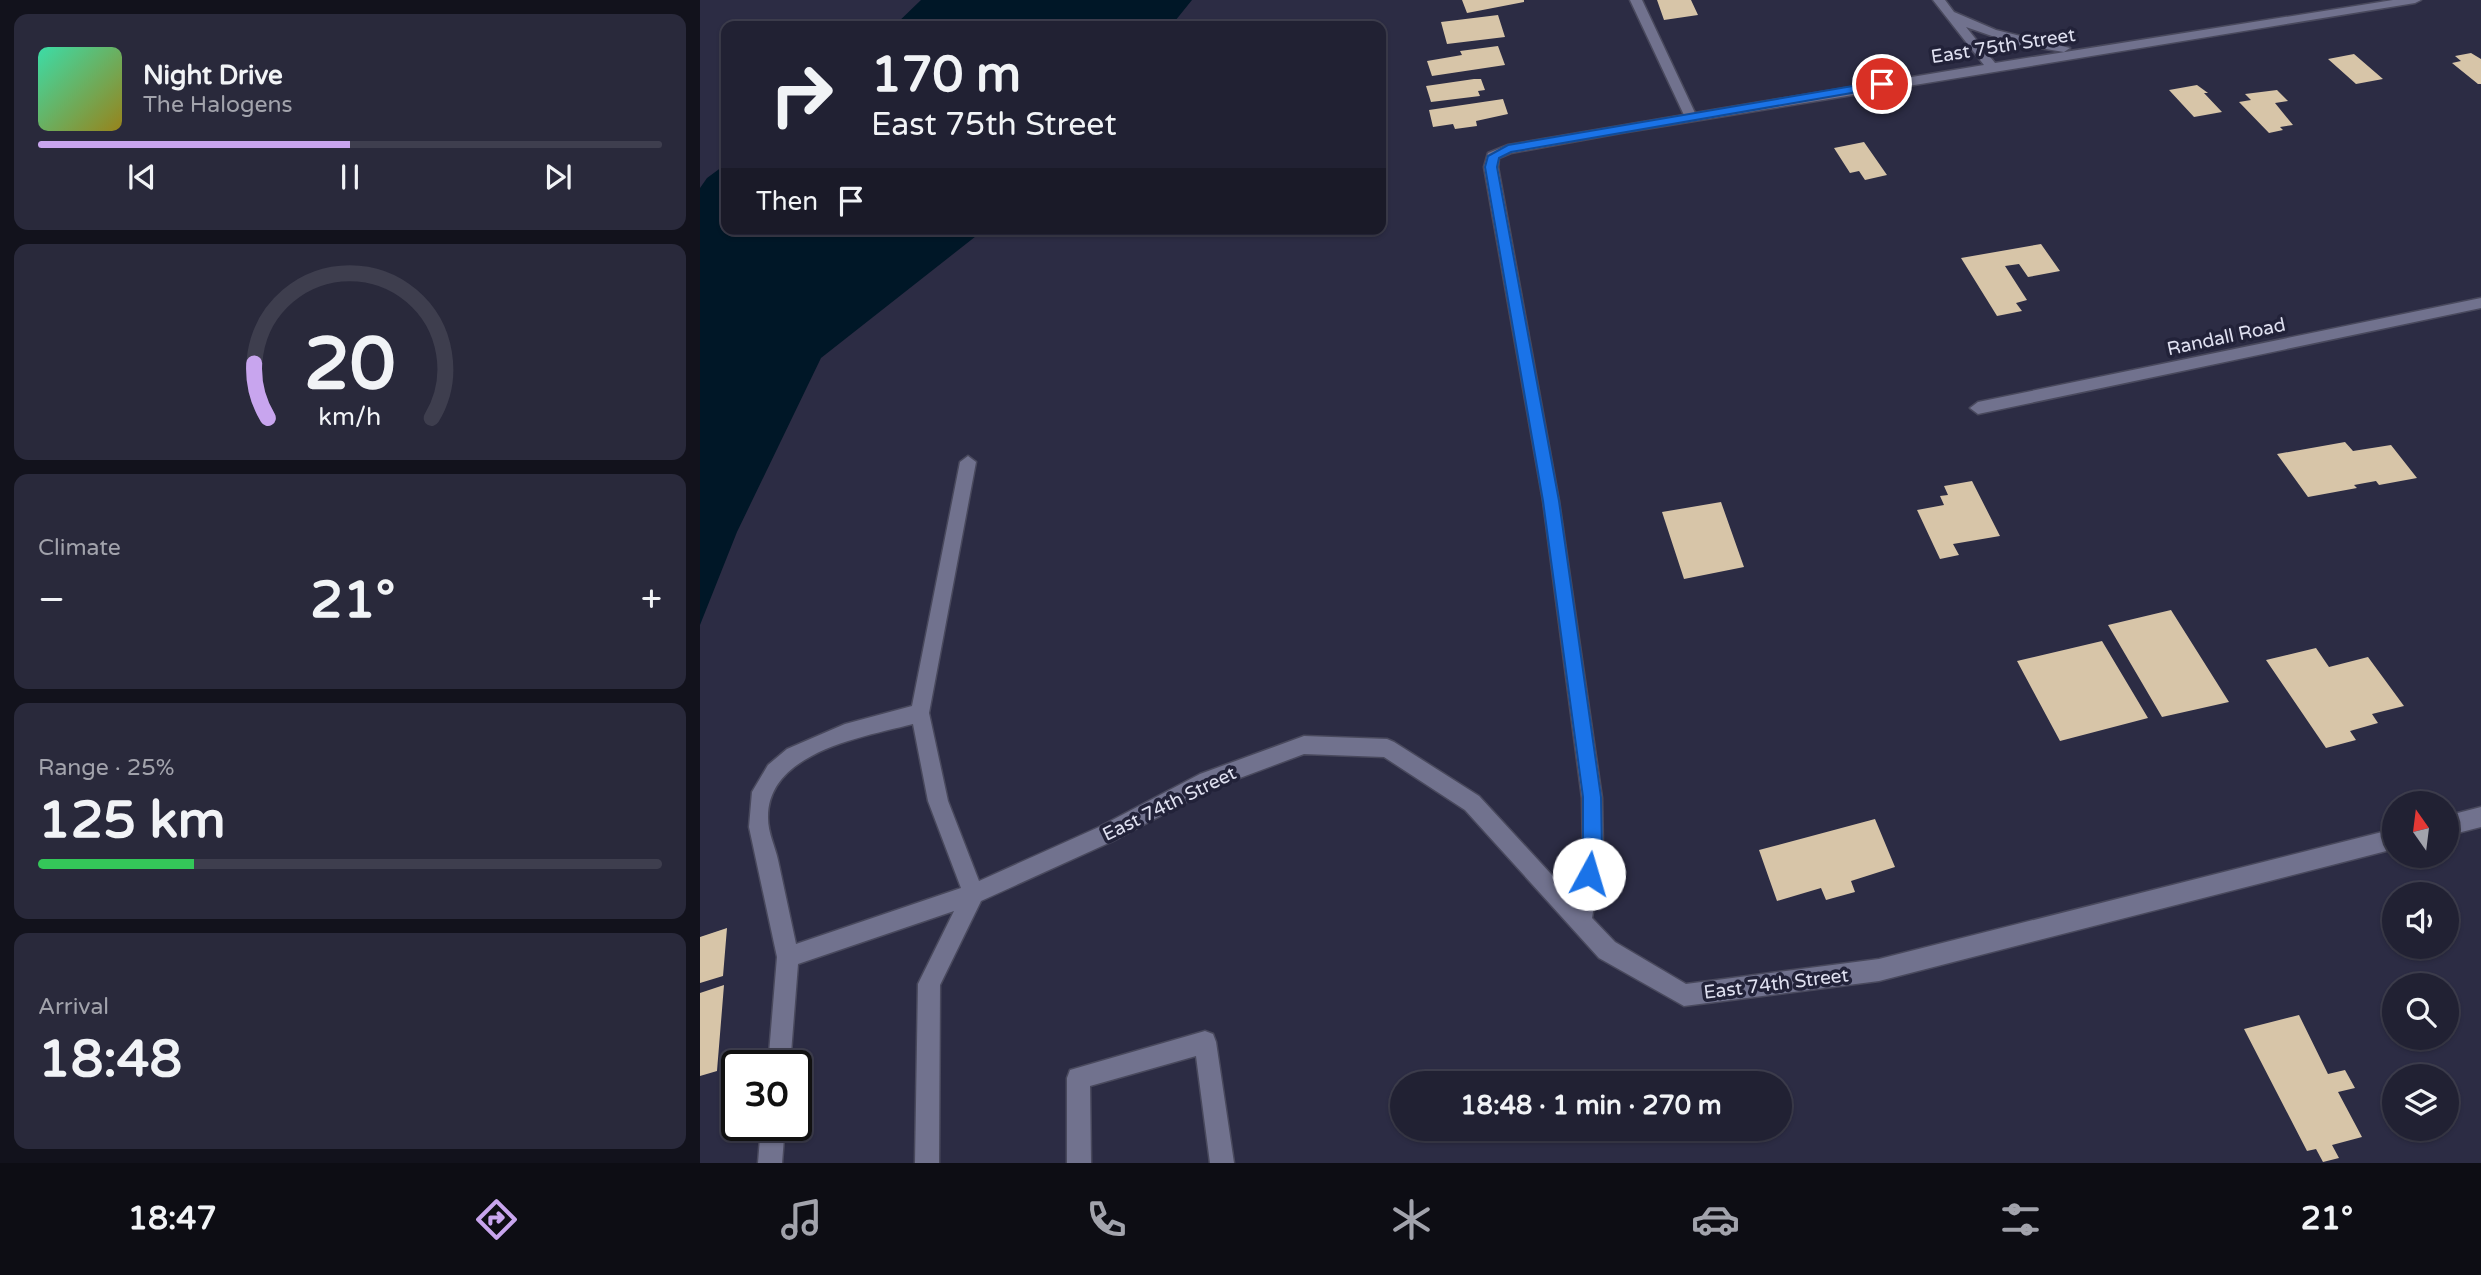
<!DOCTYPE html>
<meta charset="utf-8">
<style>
:root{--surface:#212133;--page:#29293b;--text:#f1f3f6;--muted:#a2a3ac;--line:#3e3e4e;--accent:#c8a5ee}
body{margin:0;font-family:"Varela Round",sans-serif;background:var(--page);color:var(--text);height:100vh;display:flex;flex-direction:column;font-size:26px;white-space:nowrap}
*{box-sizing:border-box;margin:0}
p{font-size:23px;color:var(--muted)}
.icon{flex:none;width:38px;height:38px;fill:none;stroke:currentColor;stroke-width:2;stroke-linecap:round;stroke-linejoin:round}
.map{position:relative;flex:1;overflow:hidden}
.drawer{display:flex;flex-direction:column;gap:14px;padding:14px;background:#12121c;width:700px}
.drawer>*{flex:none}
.hud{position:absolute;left:21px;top:21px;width:665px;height:214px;border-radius:14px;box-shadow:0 2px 5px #0004,0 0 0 2px var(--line);background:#212133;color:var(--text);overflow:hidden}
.needle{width:46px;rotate:346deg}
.buttons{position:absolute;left:1682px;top:791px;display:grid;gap:14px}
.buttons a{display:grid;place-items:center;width:77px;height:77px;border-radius:50%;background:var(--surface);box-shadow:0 2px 5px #0004,0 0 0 2px var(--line);font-size:35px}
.speed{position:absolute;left:21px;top:1050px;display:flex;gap:14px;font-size:35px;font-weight:700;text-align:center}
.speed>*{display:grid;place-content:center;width:91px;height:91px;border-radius:50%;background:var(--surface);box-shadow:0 2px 5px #0004,0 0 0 2px var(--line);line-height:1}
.speed .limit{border:4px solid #111;border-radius:10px;background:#fff;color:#111}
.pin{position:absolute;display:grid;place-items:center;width:60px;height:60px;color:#fff;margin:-30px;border:4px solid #fff;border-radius:50%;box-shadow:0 2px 7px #0007}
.me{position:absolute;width:77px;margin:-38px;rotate:6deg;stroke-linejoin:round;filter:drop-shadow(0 0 5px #0008)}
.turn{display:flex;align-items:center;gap:24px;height:147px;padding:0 35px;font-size:32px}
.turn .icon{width:91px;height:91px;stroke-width:2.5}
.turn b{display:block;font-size:49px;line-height:60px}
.then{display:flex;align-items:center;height:66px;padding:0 35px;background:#0003;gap:14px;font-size:26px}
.big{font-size:52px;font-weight:700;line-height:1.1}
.drawer .card{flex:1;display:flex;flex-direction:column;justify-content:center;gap:10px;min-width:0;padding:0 24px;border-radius:14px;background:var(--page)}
.drawer .dial{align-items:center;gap:0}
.dial svg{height:182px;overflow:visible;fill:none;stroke:var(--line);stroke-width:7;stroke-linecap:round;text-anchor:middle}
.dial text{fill:var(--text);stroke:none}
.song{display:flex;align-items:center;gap:21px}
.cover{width:84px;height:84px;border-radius:10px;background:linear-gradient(135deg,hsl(160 70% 55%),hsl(50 70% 35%))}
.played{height:7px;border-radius:4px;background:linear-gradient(90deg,var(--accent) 50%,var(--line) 50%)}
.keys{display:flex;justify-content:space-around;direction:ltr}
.heat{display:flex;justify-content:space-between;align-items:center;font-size:38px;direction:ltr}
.charge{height:10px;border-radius:5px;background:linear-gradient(90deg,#34c759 25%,var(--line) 0)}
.trip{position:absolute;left:690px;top:1071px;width:402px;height:70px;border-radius:35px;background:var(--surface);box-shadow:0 2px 5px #0004,0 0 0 2px var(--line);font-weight:700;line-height:70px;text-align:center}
.tabs{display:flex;height:112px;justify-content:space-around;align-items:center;background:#0d0d14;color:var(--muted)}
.tabs .icon{width:49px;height:49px}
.tabs .current{color:var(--accent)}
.tabs b{font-size:32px;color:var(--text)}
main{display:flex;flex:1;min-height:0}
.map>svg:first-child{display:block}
.water{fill:#001727}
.building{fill:#d7c5a8}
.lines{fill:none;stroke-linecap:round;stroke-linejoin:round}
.minor-casing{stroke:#49495d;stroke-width:3}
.minor{fill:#71728e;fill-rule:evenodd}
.route{fill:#1a73e8;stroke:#114b97;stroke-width:2}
.labels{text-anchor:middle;stroke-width:7;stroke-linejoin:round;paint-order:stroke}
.street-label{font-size:19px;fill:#dfe0f0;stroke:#222239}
</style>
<main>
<section class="drawer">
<div class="card">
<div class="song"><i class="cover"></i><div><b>Night Drive</b><p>The Halogens</p></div></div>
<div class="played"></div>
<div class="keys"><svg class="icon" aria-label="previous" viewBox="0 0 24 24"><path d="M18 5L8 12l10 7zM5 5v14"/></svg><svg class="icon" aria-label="pause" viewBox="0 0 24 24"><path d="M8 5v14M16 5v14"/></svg><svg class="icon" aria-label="next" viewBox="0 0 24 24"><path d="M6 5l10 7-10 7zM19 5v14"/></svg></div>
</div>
<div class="card dial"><svg viewBox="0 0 100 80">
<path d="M14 69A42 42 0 1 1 86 69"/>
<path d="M14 69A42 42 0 0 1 8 45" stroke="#c8a5ee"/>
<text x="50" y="56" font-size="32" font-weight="700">20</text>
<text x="50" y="72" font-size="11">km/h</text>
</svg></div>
<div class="card"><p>Climate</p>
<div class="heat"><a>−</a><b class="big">21°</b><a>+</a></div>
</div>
<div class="card"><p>Range · 25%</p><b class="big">125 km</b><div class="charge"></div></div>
<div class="card"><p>Arrival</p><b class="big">18:48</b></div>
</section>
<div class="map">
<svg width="1781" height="1163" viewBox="0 0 1781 1163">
<rect width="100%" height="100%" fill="#2c2c44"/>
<path class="water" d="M221,0H492L471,26H194Z
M26,164V229H285L121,358L37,532L0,625V188L7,178Z"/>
<path class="building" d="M762,0H824V2L767,13Z
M957,0H991L998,15L964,20Z
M798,15L805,37L747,44L741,22Z
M798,46L805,65L732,76L727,61L762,55L760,51Z
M1771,53L1781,59V84H1778L1752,63L1761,61L1755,56Z
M1654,54L1683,79L1656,84L1628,59Z
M774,79H781L785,90L778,91L780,96L731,102L726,86Z
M1497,85L1508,93H1504L1522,112L1494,117L1469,90Z
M1577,90L1588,101L1575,103L1593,125L1580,127L1583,130L1569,133L1539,102L1551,100L1545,94Z
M803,99L808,114L776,121L777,126L755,129L753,124L733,127L729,110Z
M1164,142L1187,175L1165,180L1159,171L1150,173L1134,148Z
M1341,244L1360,271L1328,277L1319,264L1305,266L1327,300L1316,303L1322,311L1297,316L1261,258Z
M1645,442L1653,451L1691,445L1717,478L1679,485L1676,481L1654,485L1657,488L1608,497L1577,454Z
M1272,481L1300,536L1253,544L1259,555L1240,559L1217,510L1244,505L1240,496L1248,495L1244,486Z
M1021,502L1044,567L984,579L962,512Z
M1471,610L1529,702L1462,717L1408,625Z
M1402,641L1448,718L1360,741L1317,661Z
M1616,648L1629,667L1668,657L1704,706L1672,714L1678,723L1650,731L1656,740L1626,748L1566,660Z
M1175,819L1195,867L1151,881L1155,892L1126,900L1121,888L1077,901L1059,850Z
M27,928L23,976L0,983V937Z
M24,985L17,1071L0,1076V993Z
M1599,1015L1628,1074L1645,1070L1655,1088L1638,1092L1662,1137L1632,1145L1639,1158L1623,1162L1616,1149L1607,1151L1544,1029Z"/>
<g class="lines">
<g class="minor-casing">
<path id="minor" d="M930,0H942L995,113L1284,65L1233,0H1245L1254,12L1296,30L1370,48L1364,52L1315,44L1266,27L1295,63L1693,0H1721L1715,3L921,133L811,153L799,158L798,167L859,501L902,798L903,851L892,918L915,942L986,984L1179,959L1694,829V849L1179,981L984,1006L899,958L765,810L684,757L604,754L513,788L413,841L281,901L240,985L239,1163H215L218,984L254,911L98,964L90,1066H68L77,957L49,827L52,792L68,765L87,749L145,724L212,706L260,462L268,456L276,462L229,713L248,801L279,881L399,827L500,774L604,736L687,739L694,742L779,796L874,899L883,851L882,798L843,501L784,167L788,153L808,145L984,115ZM213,724L228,801L261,888L96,944C90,916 84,888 78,860C75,846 68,833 68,818C67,752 163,737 213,724Z
M1781,298V308L1278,414L1270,408L1278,402Z
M1781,807V827L1746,836V816Z
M505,1031L513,1034L516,1042L534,1163H510L496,1056L390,1086L391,1163H367V1078L370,1070Z
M61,1125H85L82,1163H58Z"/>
</g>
<use href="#minor" class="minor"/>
</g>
<path class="route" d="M1182,81L1188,84L1186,87L811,152L799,158L797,167L859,501L901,797L902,850L895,881L889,883L882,881L879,874L883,850V797L843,501L785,167L788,156L808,145Z"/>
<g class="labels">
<g class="street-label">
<text transform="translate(1303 45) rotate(-9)" y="7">East 75th Street</text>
<text transform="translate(1526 336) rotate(-12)" y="7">Randall Road</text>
<text transform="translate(469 803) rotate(-26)" y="7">East 74th Street</text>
<text transform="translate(1076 983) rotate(-7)" y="7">East 74th Street</text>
</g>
</g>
</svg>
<div class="buttons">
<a><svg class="needle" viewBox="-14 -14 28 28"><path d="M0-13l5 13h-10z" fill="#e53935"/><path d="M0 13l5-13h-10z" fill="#a2a3ac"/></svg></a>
<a><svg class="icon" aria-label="sound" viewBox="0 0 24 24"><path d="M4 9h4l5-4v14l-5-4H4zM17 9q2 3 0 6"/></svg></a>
<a><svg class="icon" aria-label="search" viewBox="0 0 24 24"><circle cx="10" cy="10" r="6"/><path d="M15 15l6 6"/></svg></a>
<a><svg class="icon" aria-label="layers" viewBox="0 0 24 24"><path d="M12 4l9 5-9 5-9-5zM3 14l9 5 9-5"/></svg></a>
</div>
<div class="speed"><div class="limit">30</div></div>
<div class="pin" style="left:1182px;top:84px;background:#d93025"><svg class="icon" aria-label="arrive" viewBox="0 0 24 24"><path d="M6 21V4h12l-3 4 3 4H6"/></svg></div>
<svg class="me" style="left:889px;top:874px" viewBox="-20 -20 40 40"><circle r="19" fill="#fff"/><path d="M0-13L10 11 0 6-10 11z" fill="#1a73e8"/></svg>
<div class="trip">18:48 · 1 min · 270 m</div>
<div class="hud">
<div class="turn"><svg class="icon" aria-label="right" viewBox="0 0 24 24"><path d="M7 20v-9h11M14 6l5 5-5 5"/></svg><div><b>170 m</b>East 75th Street</div></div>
<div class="then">Then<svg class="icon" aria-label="arrive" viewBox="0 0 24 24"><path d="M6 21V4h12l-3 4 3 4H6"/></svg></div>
</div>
</div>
</main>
<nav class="tabs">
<b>18:47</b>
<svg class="icon current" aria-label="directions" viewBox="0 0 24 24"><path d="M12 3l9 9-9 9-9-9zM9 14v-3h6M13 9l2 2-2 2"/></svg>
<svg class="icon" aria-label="music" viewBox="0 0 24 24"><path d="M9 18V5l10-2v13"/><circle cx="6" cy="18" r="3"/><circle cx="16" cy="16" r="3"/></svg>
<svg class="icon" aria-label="phone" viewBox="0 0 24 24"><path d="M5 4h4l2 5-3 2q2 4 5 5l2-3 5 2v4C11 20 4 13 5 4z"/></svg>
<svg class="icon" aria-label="climate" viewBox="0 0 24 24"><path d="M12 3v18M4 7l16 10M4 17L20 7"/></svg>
<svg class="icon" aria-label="car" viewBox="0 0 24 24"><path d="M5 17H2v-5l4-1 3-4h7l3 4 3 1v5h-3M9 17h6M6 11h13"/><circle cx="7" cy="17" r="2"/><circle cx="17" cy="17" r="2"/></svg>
<svg class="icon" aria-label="filters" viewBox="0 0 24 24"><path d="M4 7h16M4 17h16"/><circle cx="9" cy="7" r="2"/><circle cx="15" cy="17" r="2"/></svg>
<b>21°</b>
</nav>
